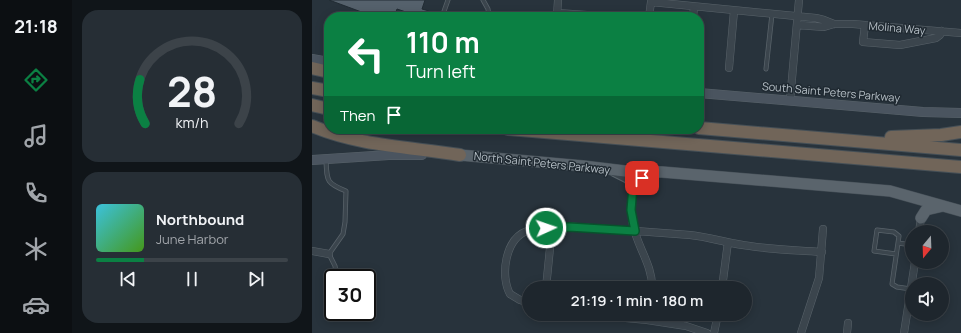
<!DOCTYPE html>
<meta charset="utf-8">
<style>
:root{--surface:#1e262d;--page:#262e35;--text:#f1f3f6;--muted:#a1a5aa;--line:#3c4349;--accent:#0b8043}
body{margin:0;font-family:Manrope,sans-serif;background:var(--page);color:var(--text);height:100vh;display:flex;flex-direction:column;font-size:15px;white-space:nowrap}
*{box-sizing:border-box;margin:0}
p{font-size:13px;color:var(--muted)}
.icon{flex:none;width:22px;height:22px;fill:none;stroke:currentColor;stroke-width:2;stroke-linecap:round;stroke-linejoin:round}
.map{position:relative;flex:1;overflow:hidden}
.panel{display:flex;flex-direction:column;gap:10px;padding:10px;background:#101519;width:240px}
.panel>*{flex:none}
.top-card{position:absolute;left:12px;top:12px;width:380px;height:122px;border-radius:16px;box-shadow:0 2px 10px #0003,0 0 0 1px var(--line);background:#0b8043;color:#fff;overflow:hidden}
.needle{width:26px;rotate:199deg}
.tools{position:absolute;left:593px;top:225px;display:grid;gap:8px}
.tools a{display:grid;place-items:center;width:44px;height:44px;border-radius:50%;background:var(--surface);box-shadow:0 2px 10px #0003,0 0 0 1px var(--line);font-size:20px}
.speed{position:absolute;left:12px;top:269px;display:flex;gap:8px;font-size:20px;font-weight:700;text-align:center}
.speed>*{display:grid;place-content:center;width:52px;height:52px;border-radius:50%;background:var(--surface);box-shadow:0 2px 10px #0003,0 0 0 1px var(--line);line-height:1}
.speed .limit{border:2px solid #111;border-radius:6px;background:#fff;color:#111}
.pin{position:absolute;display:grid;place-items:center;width:34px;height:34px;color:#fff;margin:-17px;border-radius:8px;box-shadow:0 2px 6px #0006}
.me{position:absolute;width:44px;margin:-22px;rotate:87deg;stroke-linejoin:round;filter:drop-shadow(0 0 3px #0008)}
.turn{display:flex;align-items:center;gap:14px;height:84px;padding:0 16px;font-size:18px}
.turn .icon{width:52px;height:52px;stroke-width:2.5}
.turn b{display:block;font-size:28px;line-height:34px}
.then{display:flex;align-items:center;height:38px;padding:0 16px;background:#0003;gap:8px;font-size:15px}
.panel .tile{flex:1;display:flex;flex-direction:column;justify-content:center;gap:6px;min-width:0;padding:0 14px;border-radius:16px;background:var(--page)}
.panel .dial{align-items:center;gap:0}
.dial svg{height:104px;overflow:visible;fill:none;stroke:var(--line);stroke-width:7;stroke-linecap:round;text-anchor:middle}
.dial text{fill:var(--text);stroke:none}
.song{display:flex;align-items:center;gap:12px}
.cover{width:48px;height:48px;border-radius:6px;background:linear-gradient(135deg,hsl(190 70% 55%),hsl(100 70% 35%))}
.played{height:4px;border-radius:2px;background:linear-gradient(90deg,var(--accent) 25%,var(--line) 25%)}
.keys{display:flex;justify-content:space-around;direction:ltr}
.trip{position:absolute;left:210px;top:281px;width:230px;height:40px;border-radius:20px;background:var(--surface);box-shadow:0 2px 10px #0003,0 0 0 1px var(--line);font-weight:600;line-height:40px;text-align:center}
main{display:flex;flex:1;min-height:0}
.tab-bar{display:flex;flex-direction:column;width:72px;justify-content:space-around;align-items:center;background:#0c0f12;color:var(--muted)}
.tab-bar .icon{width:28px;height:28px}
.tab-bar .current{color:var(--accent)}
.tab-bar b{font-size:18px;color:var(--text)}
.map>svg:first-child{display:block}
.building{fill:#55616c;stroke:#222c34}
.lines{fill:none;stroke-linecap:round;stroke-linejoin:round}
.service-casing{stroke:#59636a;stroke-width:5}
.minor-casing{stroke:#59636a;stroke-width:8}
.tertiary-casing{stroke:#59636a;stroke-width:10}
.secondary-casing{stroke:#59636a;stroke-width:10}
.primary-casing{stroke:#444e56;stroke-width:12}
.motorway-casing{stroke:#465057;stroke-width:14}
.service{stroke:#3b454d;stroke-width:3.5}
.minor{stroke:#3b454d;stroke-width:7}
.tertiary{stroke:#3b454d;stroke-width:8}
.secondary{stroke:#4a545f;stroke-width:9}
.primary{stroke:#5a646c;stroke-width:11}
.motorway{stroke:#716559;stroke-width:12}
.route-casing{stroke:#07532c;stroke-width:10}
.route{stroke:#0b8043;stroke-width:7}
.labels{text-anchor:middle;stroke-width:3;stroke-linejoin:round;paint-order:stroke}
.street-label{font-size:11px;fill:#b7c0c7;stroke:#202a32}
</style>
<main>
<nav class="tab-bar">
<b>21:18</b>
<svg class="icon current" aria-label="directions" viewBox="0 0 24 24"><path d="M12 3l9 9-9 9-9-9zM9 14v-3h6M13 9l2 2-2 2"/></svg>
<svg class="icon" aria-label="music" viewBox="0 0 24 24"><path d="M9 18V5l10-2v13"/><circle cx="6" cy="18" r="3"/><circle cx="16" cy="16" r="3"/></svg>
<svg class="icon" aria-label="phone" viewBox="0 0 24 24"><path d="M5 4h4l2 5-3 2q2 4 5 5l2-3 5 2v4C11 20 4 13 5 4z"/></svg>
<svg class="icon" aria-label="climate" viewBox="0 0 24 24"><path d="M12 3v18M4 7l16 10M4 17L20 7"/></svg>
<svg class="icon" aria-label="car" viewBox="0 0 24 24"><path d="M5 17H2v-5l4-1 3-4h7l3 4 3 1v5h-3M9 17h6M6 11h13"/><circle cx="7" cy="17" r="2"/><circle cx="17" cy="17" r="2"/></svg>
</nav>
<section class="panel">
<div class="tile dial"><svg viewBox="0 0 100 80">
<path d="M14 69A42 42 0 1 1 86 69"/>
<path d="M14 69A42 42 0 0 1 10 35" stroke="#0b8043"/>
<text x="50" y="56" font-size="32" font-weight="700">28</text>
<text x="50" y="72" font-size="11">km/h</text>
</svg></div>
<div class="tile">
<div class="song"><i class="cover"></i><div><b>Northbound</b><p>June Harbor</p></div></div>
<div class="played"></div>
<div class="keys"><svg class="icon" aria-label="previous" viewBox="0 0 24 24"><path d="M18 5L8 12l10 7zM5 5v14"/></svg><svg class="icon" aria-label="pause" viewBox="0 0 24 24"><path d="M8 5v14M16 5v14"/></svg><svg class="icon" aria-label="next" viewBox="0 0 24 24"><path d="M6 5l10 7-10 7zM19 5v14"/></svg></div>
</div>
</section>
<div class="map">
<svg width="649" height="333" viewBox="0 0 649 333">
<rect width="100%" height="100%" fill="#28333c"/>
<path class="building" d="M17,0H113L110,9L117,11L116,17H109L85,9L82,17H63Z"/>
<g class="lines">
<g class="service-casing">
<path id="service" d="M171,0L176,9L177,17
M130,17L136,0
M454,69L460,14
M14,160C15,181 14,183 34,191L33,222L31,234L17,254L23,266L25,278
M586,243L600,245
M584,254L562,251L565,230L582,232L587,236L580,284L585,287L599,289"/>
</g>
<g class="minor-casing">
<path id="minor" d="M246,13L304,17
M245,16L246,0
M337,17L339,2L504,18L512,20L522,24
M381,17L382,7
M485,25L512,27L522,24H541L649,33
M553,25L551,42L588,45L624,38L628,35L630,31
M417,68L422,11
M478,101L487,0
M321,187C320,199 318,212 321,225C325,246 341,266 340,288
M607,232L609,218
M0,251L17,254
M234,288L240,228
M410,288L416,242
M217,303L208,300L198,294C188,276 193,239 215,231C241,223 271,228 297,229C324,231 351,233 378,235C398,237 418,244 438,246C462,250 486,250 510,252
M271,314L335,320
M336,314L335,320L374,326L395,333
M402,333L406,314
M489,333L507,278L511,229
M535,333L536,323
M592,333L603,262"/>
</g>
<g class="tertiary-casing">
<path id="tertiary" d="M302,172L316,179L321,187L330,178L342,174"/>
</g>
<g class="secondary-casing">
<path id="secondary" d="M0,59L17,62
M387,93L611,112L649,113
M0,160L77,155H110"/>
</g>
<g class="primary-casing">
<path id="primary" d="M148,155L271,166L321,172H350L578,191L649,211
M609,218L614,210L631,206"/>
</g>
<g class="motorway-casing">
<path id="motorway" d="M0,68L17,72
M0,88L17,91
M0,105L17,109
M0,126C47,146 98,147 148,155
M387,128L649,150
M196,129L649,167
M579,137L629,135L649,132"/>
</g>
<use href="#service" class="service"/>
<use href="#minor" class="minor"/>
<use href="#tertiary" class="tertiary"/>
<use href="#secondary" class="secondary"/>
<use href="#primary" class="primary"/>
<use href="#motorway" class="motorway"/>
</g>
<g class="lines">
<g class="route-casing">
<path id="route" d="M234,228L257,227L323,231L319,210L321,186L330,178"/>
</g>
<use href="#route" class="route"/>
</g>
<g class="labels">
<g class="street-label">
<text transform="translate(585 28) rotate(5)" y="4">Molina Way</text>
<text transform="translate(519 92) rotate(5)" y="4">South Saint Peters Parkway</text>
<text transform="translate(230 163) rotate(6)" y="4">North Saint Peters Parkway</text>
</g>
</g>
</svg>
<div class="tools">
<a><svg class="needle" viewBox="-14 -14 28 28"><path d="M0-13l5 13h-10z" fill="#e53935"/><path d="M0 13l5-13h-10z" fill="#a1a5aa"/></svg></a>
<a><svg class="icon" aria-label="sound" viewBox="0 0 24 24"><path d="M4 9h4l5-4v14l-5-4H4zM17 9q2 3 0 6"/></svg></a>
</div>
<div class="speed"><div class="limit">30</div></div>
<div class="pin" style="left:330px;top:178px;background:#d93025"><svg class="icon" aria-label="arrive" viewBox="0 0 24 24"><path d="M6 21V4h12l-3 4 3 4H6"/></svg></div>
<svg class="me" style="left:234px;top:228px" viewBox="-20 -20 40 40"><circle r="17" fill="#0b8043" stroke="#fff" stroke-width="3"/><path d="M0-11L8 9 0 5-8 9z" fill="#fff"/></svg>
<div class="trip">21:19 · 1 min · 180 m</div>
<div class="top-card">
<div class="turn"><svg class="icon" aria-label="left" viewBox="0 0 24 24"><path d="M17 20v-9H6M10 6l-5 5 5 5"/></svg><div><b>110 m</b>Turn left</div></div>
<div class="then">Then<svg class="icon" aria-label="arrive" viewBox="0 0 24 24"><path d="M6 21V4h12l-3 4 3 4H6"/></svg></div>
</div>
</div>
</main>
